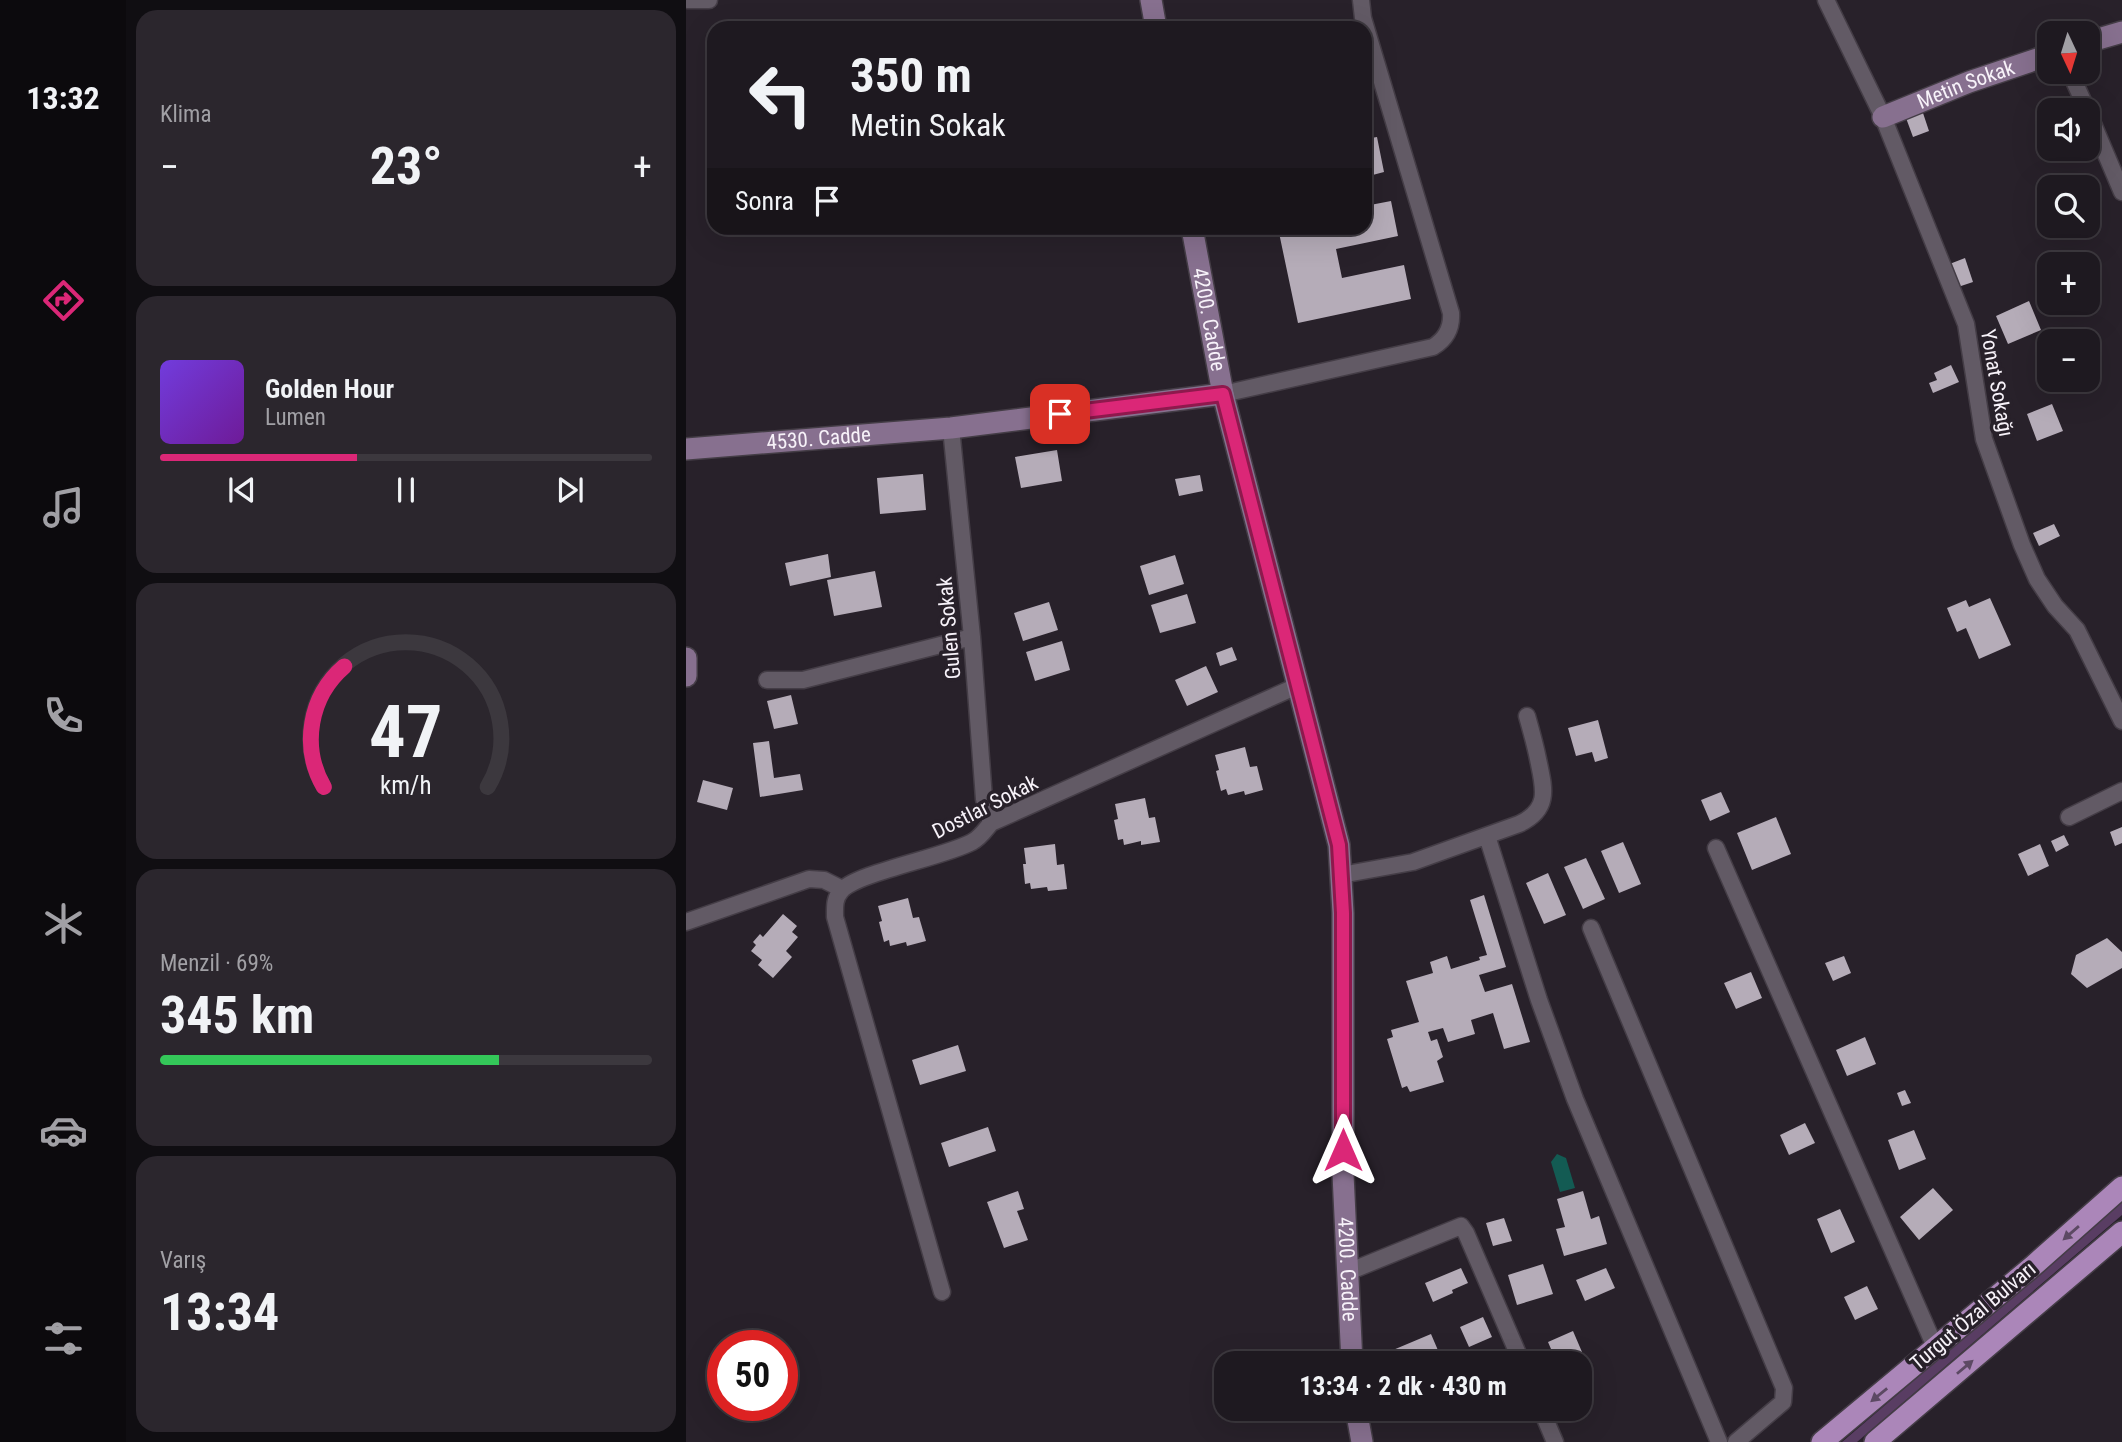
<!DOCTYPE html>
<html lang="tr">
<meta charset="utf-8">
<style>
:root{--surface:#1e1920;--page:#2b262d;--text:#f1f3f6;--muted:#a1a0a5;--line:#3c383e;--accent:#db2777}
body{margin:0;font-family:"Roboto Condensed",sans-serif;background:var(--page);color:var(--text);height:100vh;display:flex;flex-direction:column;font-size:26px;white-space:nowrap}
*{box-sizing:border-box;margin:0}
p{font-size:23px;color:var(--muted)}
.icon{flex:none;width:38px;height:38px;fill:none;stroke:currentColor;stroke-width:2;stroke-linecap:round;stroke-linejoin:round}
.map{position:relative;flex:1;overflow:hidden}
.details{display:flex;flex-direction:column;gap:10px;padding:10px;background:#100e12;width:560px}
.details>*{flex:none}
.hud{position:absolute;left:21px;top:21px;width:665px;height:214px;border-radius:21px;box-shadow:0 7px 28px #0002,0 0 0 2px var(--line);background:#1e1920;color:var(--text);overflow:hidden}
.needle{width:46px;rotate:176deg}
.buttons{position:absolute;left:1351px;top:21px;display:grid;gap:14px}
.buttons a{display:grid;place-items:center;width:63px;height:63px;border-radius:14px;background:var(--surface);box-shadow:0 7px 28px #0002,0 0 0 2px var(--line);font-size:35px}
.speed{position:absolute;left:21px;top:1330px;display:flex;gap:14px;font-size:35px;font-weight:700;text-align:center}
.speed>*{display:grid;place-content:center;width:91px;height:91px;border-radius:50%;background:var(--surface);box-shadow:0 7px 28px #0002,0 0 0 2px var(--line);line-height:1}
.speed .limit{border:10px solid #d22;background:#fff;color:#111}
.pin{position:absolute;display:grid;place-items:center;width:60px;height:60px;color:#fff;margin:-30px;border-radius:14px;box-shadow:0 4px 10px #0006}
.me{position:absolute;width:77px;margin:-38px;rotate:0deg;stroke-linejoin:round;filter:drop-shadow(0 0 5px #0008)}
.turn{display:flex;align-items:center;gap:24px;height:147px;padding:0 28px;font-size:32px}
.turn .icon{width:91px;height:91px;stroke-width:2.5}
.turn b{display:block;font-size:49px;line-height:60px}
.then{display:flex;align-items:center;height:66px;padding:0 28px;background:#0003;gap:14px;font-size:26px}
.big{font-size:52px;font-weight:700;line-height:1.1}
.details .card{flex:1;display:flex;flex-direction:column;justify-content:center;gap:10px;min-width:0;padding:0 24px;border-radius:21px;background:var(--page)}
.details .dial{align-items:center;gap:0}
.dial svg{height:182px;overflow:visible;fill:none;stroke:var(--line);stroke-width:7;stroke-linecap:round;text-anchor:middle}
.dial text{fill:var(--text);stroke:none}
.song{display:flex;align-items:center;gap:21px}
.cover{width:84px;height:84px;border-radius:10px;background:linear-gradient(135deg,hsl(260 70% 55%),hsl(280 70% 35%))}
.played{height:7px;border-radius:4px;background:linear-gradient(90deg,var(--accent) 40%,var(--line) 40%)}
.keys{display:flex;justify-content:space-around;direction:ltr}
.heat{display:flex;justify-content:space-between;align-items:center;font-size:38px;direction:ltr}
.charge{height:10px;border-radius:5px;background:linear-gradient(90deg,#34c759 69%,var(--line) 0)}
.trip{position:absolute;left:528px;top:1351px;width:378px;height:70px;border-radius:21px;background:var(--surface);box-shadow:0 7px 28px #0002,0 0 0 2px var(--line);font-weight:700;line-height:70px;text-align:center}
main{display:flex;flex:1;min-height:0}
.dock{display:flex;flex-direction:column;width:126px;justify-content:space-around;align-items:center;background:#0c0a0d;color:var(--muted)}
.dock .icon{width:49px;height:49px}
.dock .selected{color:var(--accent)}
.dock b{font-size:32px;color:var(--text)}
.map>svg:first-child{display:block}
.green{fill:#593d63}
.water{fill:#135b53}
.building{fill:#b5acb8}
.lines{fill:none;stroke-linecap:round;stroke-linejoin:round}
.street-casing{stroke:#443d46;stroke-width:19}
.secondary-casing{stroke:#443d46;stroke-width:24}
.primary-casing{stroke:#443d46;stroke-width:24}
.street{stroke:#625a65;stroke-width:16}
.secondary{stroke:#87708f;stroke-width:21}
.primary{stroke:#ab86b9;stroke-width:21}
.oneway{fill:#5c4963}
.route-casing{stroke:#8e194d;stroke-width:18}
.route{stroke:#db2777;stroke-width:12}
.labels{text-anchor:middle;stroke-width:7;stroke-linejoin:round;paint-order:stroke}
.street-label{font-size:21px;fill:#f7f2f9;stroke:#28212a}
</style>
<main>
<nav class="dock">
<b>13:32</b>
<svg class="icon selected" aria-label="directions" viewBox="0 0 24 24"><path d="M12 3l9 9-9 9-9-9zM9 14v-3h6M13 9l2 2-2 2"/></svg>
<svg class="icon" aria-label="music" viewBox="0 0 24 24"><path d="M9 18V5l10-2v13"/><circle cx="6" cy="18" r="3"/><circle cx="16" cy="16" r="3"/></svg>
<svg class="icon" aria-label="phone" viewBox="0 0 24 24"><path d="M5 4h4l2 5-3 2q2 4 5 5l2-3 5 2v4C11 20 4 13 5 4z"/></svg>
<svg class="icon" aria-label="climate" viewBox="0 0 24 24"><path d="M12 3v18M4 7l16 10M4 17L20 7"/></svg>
<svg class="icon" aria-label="car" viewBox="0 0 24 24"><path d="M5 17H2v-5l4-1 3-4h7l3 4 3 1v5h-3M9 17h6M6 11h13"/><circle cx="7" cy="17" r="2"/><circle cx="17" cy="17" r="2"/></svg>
<svg class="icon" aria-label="filters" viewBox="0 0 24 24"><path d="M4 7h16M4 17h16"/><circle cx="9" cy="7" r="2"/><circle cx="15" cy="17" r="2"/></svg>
</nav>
<section class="details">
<div class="card"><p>Klima</p>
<div class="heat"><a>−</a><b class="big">23°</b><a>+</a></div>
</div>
<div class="card">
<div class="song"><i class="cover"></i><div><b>Golden Hour</b><p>Lumen</p></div></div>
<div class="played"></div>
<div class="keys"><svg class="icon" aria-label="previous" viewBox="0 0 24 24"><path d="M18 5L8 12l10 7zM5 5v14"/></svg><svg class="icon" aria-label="pause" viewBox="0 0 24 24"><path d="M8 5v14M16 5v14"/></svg><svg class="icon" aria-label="next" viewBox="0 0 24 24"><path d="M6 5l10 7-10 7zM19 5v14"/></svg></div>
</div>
<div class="card dial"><svg viewBox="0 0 100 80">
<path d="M14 69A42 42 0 1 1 86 69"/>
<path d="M14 69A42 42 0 0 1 23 16" stroke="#db2777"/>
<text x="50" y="56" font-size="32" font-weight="700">47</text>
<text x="50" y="72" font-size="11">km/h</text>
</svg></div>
<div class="card"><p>Menzil · 69%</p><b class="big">345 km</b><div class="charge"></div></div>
<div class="card"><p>Varış</p><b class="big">13:34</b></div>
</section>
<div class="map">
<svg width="1436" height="1442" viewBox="0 0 1436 1442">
<rect width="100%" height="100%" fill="#28212a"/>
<path class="green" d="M1436,1202V1215L1171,1442H1156Z"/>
<path class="water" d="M871,1154L880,1158L889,1188L874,1192L865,1162Z"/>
<path class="building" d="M1237,113L1243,131L1227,137L1220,118Z
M691,137L698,172L679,177V139Z
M705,201L712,236L650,249L656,278L718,265L725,299L612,323L592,228H679V206Z
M1279,258L1287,282L1269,288L1261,265Z
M1343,301L1355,330L1322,344L1310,316Z
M1265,365L1273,382L1247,393L1243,383L1251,380L1248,373Z
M1366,404L1377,431L1351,441L1341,414Z
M371,450L376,481L335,488L329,457Z
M237,474L240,510L194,514L191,478Z
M514,475L517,491L493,496L489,479Z
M1368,524L1374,536L1353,546L1347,533Z
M142,554L145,577L104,586L99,563Z
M489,555L498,584L463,595L454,566Z
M189,571L196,607L148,616L141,580Z
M501,594L510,623L474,633L465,605Z
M1304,598L1325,645L1293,659L1280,628L1271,632L1261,608L1280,600L1283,607Z
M363,602L372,630L337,641L328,613Z
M376,641L384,670L349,681L340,652Z
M546,647L551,660L534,666L530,653Z
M520,666L532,692L501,706L489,680Z
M105,695L112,724L88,729L81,701Z
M912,720L922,758L909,762L906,752L890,756L882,728Z
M83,741L88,778L114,774L117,790L74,797L67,743Z
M559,747L564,767L571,766L577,790L559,795L558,791L542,795L540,789L535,791L530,771L533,770L529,755Z
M17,780L47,788L41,810L11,802Z
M1035,792L1044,812L1024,821L1015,800Z
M459,798L463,818L469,817L474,842L455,845V841L438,845L437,839L432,840L428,820L432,819L429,804Z
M1090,817L1105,854L1066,870L1051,833Z
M1436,827V843L1429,846L1424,832Z
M1378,835L1383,845L1370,852L1365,841Z
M937,842L955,884L933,893L915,851Z
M369,844L371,865L378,864L381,889L362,891L361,887L345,889L344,883L339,884L337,864H340L338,848Z
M1354,844L1363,866L1342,876L1332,854Z
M900,858L919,899L897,909L878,867Z
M862,873L880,915L858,924L840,883Z
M798,895L820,967L793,975L799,992L826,984L844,1042L818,1049L807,1013L785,1020L789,1034L762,1042L757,1028L742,1032L745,1041L751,1039L757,1057L751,1061L758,1082L724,1092L721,1086L716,1088L701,1039L707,1037L705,1030L733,1022L720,981L747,973L744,962L761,956L765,969L794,960L793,957L801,955L784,900Z
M222,898L227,918L233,917L240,941L221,946L220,942L204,946L203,940L198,942L193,922L196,921L192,906Z
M97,914L111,926L106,932L112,937L100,951L106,957L87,978L72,965L76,960L65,951L70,945L67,942L74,934L77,937Z
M1421,938L1436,952V968L1401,988L1385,974L1390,955Z
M1158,956L1165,973L1147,981L1139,963Z
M1065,972L1076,998L1050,1009L1038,983Z
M1179,1037L1190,1064L1161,1076L1150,1050Z
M272,1045L280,1071L234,1085L226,1060Z
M1219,1090L1225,1103L1216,1106L1211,1093Z
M1119,1123L1129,1143L1103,1155L1094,1135Z
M302,1127L310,1151L263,1167L255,1143Z
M1228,1130L1240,1159L1213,1170L1202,1140Z
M1247,1188L1267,1210L1233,1240L1214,1217Z
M332,1191L338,1209L331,1211L342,1240L318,1248L301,1202Z
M897,1191L905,1219L913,1216L921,1244L878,1256L870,1229L879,1227L871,1199Z
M1154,1209L1169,1242L1145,1253L1131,1219Z
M818,1218L826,1241L807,1246L800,1223Z
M857,1264L867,1294L831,1305L822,1275Z
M775,1268L782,1283L766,1290L767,1293L747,1302L739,1283Z
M920,1268L929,1288L899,1301L890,1280Z
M1181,1286L1192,1309L1169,1320L1158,1297Z
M797,1317L806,1337L783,1347L774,1327Z
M887,1331L896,1352L871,1363L862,1342Z
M745,1334L754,1355L735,1363H690L688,1358Z
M561,1409H590L592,1416L564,1423Z"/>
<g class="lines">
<g class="street-casing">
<path id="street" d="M2,0H23
M1140,0L1197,117L1280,324L1298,439L1336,545L1351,579L1369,606L1391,630L1436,721
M1384,72L1401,110
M1402,112L1436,192
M537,394L747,347C760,339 766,328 765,313L677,18L675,0
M265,428L286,637L298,799L305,823
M81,680H117L286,637
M1383,817L1436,791
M801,836L853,1000L889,1099L1033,1442
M1030,848L1250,1349
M655,875L727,862L833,824C865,809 858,788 852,759C849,744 845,730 841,716
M0,922L123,879L138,880L156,889
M905,928L1098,1388L1097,1402L1050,1442
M662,1272L775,1226L780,1233L836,1363
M256,1292L149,917C149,907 148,899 155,891C169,873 259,857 286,842C294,838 300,829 305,823L611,686
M855,1409L869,1442"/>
</g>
<g class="secondary-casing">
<g id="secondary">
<path d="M465,0L470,28"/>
<path d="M1402,42L1436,32"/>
<path id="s1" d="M1197,117L1283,82L1363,55"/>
<path id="s2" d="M506,228L537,394L653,845L657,913V1174L666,1363"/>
<path id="s3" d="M0,449L265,428L537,394"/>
<path d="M0,658V676"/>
<path d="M670,1409L676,1442"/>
</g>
</g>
<g class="primary-casing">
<path id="primary" d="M1136,1442L1347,1266L1436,1187
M1189,1442L1436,1232"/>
</g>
<use href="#street" class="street"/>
<use href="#secondary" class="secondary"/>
<use href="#primary" class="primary"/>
</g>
<defs><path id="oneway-solid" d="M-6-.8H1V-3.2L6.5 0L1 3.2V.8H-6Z" transform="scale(1.75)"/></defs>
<g class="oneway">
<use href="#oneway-solid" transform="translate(1385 1233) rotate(139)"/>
<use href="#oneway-solid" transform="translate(1279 1367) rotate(-40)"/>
<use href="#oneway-solid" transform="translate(1193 1395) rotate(141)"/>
</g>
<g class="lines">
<g class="route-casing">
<path id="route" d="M374,414L537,394L653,845L657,913V1150"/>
</g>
<use href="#route" class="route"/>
</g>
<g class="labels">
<g class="street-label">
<text dy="7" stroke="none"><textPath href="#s1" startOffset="89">Metin Sokak</textPath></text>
<text dy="7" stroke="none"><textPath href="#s2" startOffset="93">4200. Cadde</textPath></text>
<text transform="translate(1311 383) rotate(80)" y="7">Yonat Sokağı</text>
<text dy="7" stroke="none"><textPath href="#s3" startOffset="133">4530. Cadde</textPath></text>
<text transform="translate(263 628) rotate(-95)" y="7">Gulen Sokak</text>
<text transform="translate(299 807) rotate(-27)" y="7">Dostlar Sokak</text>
<text dy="7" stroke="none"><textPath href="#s2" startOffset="1059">4200. Cadde</textPath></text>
<text transform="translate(1287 1316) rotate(-40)" y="7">Turgut Özal Bulvarı</text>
</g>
</g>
</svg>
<div class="buttons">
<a><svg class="needle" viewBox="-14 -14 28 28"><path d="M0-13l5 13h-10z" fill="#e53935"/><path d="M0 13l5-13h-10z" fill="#a1a0a5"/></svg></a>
<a><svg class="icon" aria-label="sound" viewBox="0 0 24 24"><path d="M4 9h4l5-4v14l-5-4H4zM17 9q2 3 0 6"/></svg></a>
<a><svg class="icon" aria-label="search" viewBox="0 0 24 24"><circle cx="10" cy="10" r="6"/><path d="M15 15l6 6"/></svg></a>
<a>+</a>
<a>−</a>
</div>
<div class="speed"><div class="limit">50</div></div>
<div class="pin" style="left:374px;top:414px;background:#d93025"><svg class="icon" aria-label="arrive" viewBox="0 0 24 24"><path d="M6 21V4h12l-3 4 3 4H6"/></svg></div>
<svg class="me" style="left:657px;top:1150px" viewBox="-20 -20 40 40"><path d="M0-17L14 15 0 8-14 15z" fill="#db2777" stroke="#fff" stroke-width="4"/></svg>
<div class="trip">13:34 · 2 dk · 430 m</div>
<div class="hud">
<div class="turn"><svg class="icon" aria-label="left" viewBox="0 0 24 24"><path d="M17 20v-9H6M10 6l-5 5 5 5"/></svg><div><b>350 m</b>Metin Sokak</div></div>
<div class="then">Sonra<svg class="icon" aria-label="arrive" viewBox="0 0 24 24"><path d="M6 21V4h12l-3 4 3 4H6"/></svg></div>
</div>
</div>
</main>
